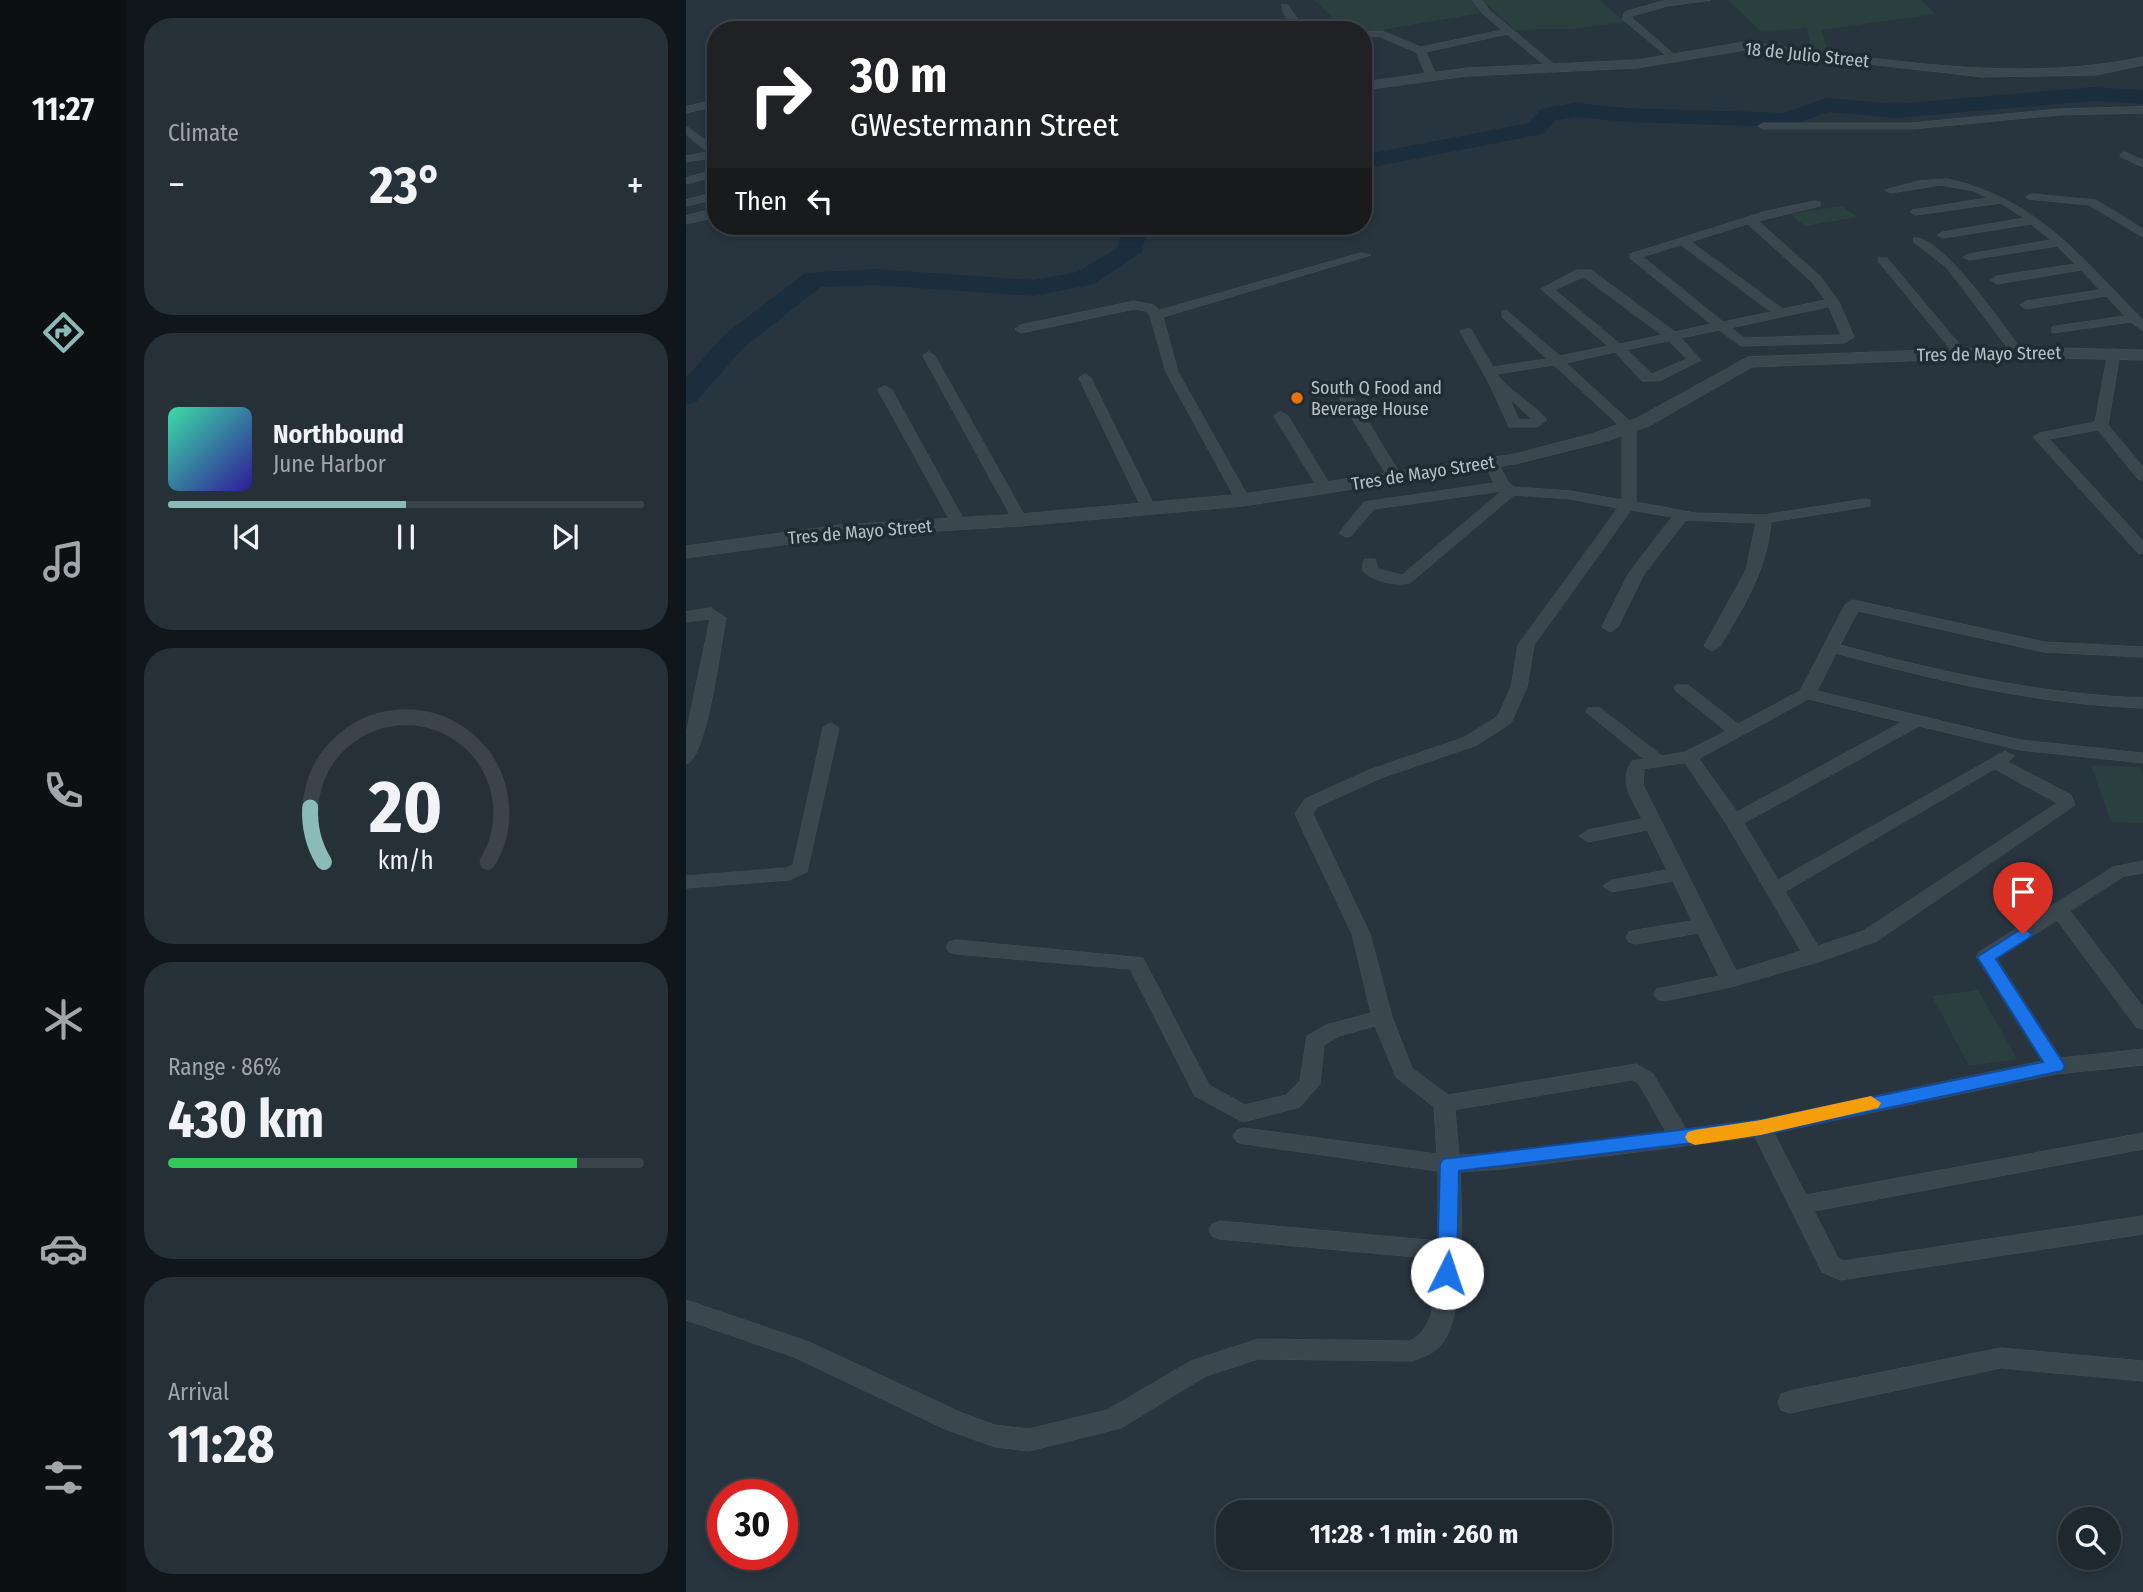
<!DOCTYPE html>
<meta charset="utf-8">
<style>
:root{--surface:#1e282f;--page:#263037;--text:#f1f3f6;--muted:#a1a6aa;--line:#3c444b;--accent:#8bbbb9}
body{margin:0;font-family:"Fira Sans Condensed",sans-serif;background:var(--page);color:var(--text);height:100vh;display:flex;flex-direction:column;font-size:26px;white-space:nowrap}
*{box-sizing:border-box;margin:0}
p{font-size:23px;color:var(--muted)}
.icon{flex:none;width:38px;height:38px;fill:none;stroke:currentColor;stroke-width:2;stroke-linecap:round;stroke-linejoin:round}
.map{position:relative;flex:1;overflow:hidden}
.side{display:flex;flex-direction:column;gap:18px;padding:18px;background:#10161a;width:560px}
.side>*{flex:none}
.hud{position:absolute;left:21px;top:21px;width:665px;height:214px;border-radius:28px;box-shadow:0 4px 10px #0003,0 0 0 2px var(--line);background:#202124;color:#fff;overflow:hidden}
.tools{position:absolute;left:1372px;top:1507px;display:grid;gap:14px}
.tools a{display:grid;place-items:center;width:63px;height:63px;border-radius:50%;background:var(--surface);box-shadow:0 4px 10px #0003,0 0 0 2px var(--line);font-size:35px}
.speed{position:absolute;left:21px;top:1479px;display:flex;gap:14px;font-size:35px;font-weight:700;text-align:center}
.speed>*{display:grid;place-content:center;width:91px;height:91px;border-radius:50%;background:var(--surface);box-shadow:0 4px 10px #0003,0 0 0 2px var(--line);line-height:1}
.speed .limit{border:10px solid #d22;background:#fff;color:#111}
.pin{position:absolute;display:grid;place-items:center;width:60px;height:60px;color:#fff;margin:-72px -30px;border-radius:50% 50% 50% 0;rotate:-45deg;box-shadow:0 0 7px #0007}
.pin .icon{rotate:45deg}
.me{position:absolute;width:77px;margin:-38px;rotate:4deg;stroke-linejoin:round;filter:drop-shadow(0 0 5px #0008)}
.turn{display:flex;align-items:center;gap:24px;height:147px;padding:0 28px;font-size:32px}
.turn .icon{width:91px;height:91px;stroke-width:2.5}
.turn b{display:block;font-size:49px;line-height:60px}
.then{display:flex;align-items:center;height:66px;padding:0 28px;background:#0003;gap:14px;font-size:26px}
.big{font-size:52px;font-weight:700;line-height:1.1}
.side .card{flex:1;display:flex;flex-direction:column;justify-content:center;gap:10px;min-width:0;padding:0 24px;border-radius:28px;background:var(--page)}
.side .dial{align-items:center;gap:0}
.dial svg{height:182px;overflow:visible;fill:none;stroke:var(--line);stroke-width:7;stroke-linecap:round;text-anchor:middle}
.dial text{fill:var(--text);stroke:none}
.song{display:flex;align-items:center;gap:21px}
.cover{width:84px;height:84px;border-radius:10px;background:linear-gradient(135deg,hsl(160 70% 55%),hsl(250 70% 35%))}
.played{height:7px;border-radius:4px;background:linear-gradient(90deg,var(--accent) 50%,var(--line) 50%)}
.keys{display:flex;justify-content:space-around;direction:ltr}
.heat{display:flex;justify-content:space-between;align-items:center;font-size:38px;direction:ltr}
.charge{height:10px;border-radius:5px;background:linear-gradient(90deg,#34c759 86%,var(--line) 0)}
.trip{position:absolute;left:530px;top:1500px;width:396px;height:70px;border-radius:28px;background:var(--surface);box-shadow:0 4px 10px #0003,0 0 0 2px var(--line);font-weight:700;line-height:70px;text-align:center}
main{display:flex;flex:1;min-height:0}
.menu{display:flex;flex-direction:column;width:126px;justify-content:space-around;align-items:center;background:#0c1013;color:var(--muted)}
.menu .icon{width:49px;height:49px}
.menu .current{color:var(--accent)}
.menu b{font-size:32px;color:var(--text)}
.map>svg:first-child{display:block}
.green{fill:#2a403f}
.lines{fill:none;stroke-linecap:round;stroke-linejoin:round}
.river{fill:#1b2e3d;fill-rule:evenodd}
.minor-casing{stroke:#455058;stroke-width:1}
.tertiary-casing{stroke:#455058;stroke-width:1}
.minor{fill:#3b474f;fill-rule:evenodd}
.tertiary{fill:#3b474f;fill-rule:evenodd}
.route{fill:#1a73e8;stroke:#114b97;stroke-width:2}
.slow{fill:#f59e0b}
.food-dot{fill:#e8710a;stroke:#202c34;stroke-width:2.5}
.labels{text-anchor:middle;stroke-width:7;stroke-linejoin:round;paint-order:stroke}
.far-street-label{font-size:18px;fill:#b8c1c9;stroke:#202c34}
.far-poi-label{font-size:18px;fill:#b8c1c9;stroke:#202c34;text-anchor:start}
</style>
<main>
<nav class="menu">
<b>11:27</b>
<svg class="icon current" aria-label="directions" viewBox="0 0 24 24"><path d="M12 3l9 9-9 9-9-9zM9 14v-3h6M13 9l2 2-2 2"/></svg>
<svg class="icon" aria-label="music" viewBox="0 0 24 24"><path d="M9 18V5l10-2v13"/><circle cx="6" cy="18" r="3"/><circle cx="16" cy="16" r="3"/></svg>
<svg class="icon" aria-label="phone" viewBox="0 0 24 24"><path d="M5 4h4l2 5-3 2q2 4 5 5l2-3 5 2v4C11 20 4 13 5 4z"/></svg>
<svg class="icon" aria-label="climate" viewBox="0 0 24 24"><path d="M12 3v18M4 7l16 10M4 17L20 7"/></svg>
<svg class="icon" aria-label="car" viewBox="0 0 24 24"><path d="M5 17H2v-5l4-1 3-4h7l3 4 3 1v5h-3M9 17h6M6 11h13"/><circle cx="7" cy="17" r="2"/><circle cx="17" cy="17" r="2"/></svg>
<svg class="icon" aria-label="filters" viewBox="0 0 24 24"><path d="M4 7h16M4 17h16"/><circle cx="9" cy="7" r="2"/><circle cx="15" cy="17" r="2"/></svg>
</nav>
<section class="side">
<div class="card"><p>Climate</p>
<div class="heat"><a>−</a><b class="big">23°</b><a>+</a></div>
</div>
<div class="card">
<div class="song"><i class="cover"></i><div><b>Northbound</b><p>June Harbor</p></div></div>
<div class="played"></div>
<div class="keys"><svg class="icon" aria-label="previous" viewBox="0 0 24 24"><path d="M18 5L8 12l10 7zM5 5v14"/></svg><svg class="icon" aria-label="pause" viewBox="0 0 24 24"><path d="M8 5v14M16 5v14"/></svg><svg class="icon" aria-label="next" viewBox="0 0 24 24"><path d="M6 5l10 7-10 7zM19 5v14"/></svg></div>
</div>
<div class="card dial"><svg viewBox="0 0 100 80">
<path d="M14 69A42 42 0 1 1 86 69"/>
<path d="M14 69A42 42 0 0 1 8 45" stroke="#8bbbb9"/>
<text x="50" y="56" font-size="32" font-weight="700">20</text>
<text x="50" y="72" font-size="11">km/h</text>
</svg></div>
<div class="card"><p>Range · 86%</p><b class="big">430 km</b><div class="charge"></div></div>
<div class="card"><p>Arrival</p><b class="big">11:28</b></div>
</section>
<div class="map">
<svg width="1457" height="1592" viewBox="0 0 1457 1592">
<rect width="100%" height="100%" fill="#28353f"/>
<path class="green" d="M628,0H786L795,13L677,33V30H660Z
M796,0H914L938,22L885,29L829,30Z
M1042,0H1235L1249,14L1135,30L1142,52L1125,51L1121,28L1076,32Z
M1156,206L1172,217L1119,226L1104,214Z
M1405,765L1453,767L1457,777V823L1425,822Z
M1292,990L1331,1059L1283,1066L1246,996Z"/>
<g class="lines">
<path class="river" d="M1407,87L1457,90V104L1407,101L1210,118L1142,112L1101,127L940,122L889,117L870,120L859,133L851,135L677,169V155L843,123L855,109L889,103L940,108L1098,113L1140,98L1210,104Z
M438,226H462L456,252L408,284L348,296L189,285L135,287L58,347L10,402L0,405V378L38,335L119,273L189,269L348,280L391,272L431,248Z"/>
<g class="minor-casing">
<path id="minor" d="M787,0H796L803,10L869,65V69H863L821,34L740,52L750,75L745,78L740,75L730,52L692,36L677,38V32L696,31L735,47L816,30L797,14Z
M981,0H1025L982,6L946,16V18L991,57L993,59L988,62L936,19L939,12Z
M596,5H602L612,20L628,30C612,30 597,22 596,5Z
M30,100V106L0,113V107Z
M1457,107V113L1373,115L1225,129H1077L1072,126L1077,123H1225L1373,109Z
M0,126L30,148V157L0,162V156L21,152L0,134Z
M1439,152L1457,160V167L1435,157L1434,155Z
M30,170V176L0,184V178Z
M1262,179C1352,199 1395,258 1457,320V331L1445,322L1366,333V327L1370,326L1439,316L1420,296L1340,309L1334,305L1340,301L1414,290L1395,270L1311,284L1305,280L1311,276L1389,264L1371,246L1283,260L1277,257L1283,254L1365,240L1345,224L1257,238L1251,235L1257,232L1338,218L1315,203L1230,215L1224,212L1226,210L1302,198L1288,191L1255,185L1204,193L1199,190L1233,181Z
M30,193V199L0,206V200Z
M1346,194L1410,200L1457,229V237L1403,205L1342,199L1340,197Z
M1130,201L1134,202V206L1072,221L1134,276L1153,302L1168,337L1158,343L1055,346L1033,330L995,338L1015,360L973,381H956L929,352L880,363L950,427V502L1009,513L1078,515L1179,499L1184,500V506L1085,522C1081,569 1058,607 1034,646L1026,651L1018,646L1060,570L1070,523L1000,520L958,574L932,627L924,632L916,627L943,573L986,517L945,510L848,645L841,687L825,723L791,745L695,778L631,807L627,814L684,934L706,1017L726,1068L762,1095L950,1064L967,1074L1000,1129L1075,1120L1356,1061L1290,957L1293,952L1427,867L1457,861V873L1438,876L1384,911L1457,1007V1029L1450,1027L1371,920L1311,959L1375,1058L1457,1049V1065L1370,1074L1088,1133L1120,1195L1457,1133V1149L1128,1211L1152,1258L1157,1261L1457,1216V1234L1154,1280L1136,1272L1069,1137L816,1169L774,1172C776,1212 780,1310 757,1342C750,1353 737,1357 725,1361L572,1359L520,1376L435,1428L343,1451L309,1447L259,1429L108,1357L0,1320V1300L123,1342L276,1413L309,1425L343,1429L421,1410L505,1361L572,1339L724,1341C752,1327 749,1287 751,1259L534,1239L526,1236L523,1230L526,1224L534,1221L752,1241V1171L558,1144L551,1142L547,1136L551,1130L558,1128L751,1154L748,1107L710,1077L689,1026L653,1036L638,1045L634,1084L614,1107L557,1122L509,1096L444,969L270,954L263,952L260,947L263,942L270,940L457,958L523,1085L559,1105L600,1095L614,1081L621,1036L640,1025L685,1013L666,934L609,814L619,799L683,770L779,737L812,716L825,687L832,645L932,508L885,499L828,495L724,583C710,586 688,582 677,571V562L679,559H689L692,569L716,575L816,491L688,509L665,536L660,537L653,533L678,502L808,483L798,463L805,459L810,460L823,483L828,487L885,491L936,500V428L868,365L811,374C820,389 847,403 861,420L851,427H823L804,385L774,331L784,328L807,367L861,359L816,317V311L820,310L874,356L922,346L855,289L890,270H905L989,332L1025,324L944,258V254L1081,211ZM1062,224L1126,282L1139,300L1097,309L1005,242ZM995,245L1085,312L1037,322L957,257ZM898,277L976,335L934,344L869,290ZM1143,307L1155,335L1058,338L1045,328ZM983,341L1001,359L966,374L941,350ZM824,399L846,419L833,420ZM947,1080L953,1084L980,1132L816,1153L773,1155L769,1110Z
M1228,238C1255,234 1318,327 1335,349V355H1327L1261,268L1228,242Z
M675,253L685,255L477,317L492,372L564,500L557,504L550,500L480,372L464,316L460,311L448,309L335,333L329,329L335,325L448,301L468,305L473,310Z
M1193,258H1201L1279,351V357H1271L1193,262Z
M1428,349L1434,353L1422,425L1457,467V480L1452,479L1412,430L1363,439L1457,541V554L1452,553L1347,437L1354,433L1409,422L1422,353Z
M243,352L249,356L341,520L339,523H329L327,520L237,356Z
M399,374L405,378L469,507L467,510L462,511L455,507L393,378Z
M199,386L206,390L280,524L278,527H268L266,524L192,390Z
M658,390L665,394L716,477L714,480L709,481L702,477L651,394Z
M595,412L602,416L646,488L644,491H634L632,488L588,416Z
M1167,600L1358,642L1457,647V657L1358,652L1172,611L1154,645C1254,672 1353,694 1457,698V708C1352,704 1251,681 1150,653L1131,691L1334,740L1457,753V763L1334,750L1233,726L1058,823L1092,880L1319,751L1328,756L1322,762L1385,795L1389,805L1191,941L1135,961L1045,987L978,1001L971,999L968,994L971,989L1033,976L1012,933L950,944L943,942L940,937L943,932L950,930L1006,921L987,881L926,892L917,886L926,880L981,870L961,830L902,842L893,836L902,830L956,819C946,799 932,782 946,761L958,759L900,712L902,708H914L976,756L999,752L1040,731L990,691L988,688L990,685H1002L1052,724L1114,691L1159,605ZM1123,699L1216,722L1051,812L1013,759ZM999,763L1040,823L1115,951L1050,971L957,785L958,769ZM1309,769L1371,803L1177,931L1132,946L1099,892Z
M25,608L40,618C35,642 21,759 0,764V734L24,619L0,622V612Z
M145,723L153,728L121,872L103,880L0,888V876L100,868L107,865L137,728Z
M1315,1348L1457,1361V1381L1315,1368L1104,1413L1095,1410L1092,1402L1095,1394L1104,1391Z"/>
</g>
<g class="tertiary-casing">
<path id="tertiary" d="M1059,42C1190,57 1326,85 1457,57V65L1410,75L1297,77L1059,50L951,68L781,76L677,90V82L781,68L951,60Z
M30,209V217L0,224V216Z
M1326,347L1457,350V360L1326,357L1066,367L963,426L917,442L829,464L557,506L334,526L154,537L0,558V546L154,525L334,514L557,494L829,454L905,434L951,418L1062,357Z"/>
</g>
<use href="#minor" class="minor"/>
<use href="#tertiary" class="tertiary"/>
</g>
<path class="route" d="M1337,928L1346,934L1343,938L1310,959L1376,1061L1379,1066L1376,1071L1075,1135L773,1171L771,1273L768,1279L761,1282L754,1279L751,1273L754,1164L757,1159L1075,1120L1357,1062L1291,957Z"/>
<path class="slow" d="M1185,1096L1195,1103L1192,1108L1075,1135L1009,1145L1002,1142L999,1137L1002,1132L1009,1130L1075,1120Z"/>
<circle class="food-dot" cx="611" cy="398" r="7"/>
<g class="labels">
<g class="far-street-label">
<text transform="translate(1121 55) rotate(6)" y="6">18 de Julio Street</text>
<text transform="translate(1303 354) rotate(-1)" y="6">Tres de Mayo Street</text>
<text transform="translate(737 473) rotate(-9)" y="6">Tres de Mayo Street</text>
<text transform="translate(174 532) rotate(-5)" y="6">Tres de Mayo Street</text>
</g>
<g class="far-poi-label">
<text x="625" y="394">South Q Food and<tspan x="625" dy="21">Beverage House</tspan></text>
</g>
</g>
</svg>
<div class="tools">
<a><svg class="icon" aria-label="search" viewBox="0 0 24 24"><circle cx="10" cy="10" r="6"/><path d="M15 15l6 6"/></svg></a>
</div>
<div class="speed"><div class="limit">30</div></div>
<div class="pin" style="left:1337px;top:934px;background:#d93025"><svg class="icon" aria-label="arrive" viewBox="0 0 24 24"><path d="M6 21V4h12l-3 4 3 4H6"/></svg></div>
<svg class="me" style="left:761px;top:1273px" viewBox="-20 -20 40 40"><circle r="19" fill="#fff"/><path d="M0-13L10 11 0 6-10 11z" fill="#1a73e8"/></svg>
<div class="trip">11:28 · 1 min · 260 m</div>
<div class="hud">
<div class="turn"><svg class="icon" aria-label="right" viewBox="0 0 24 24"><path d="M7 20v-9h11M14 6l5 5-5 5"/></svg><div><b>30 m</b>GWestermann Street</div></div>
<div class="then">Then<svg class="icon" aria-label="left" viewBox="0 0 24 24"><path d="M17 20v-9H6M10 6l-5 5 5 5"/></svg></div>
</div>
</div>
</main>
